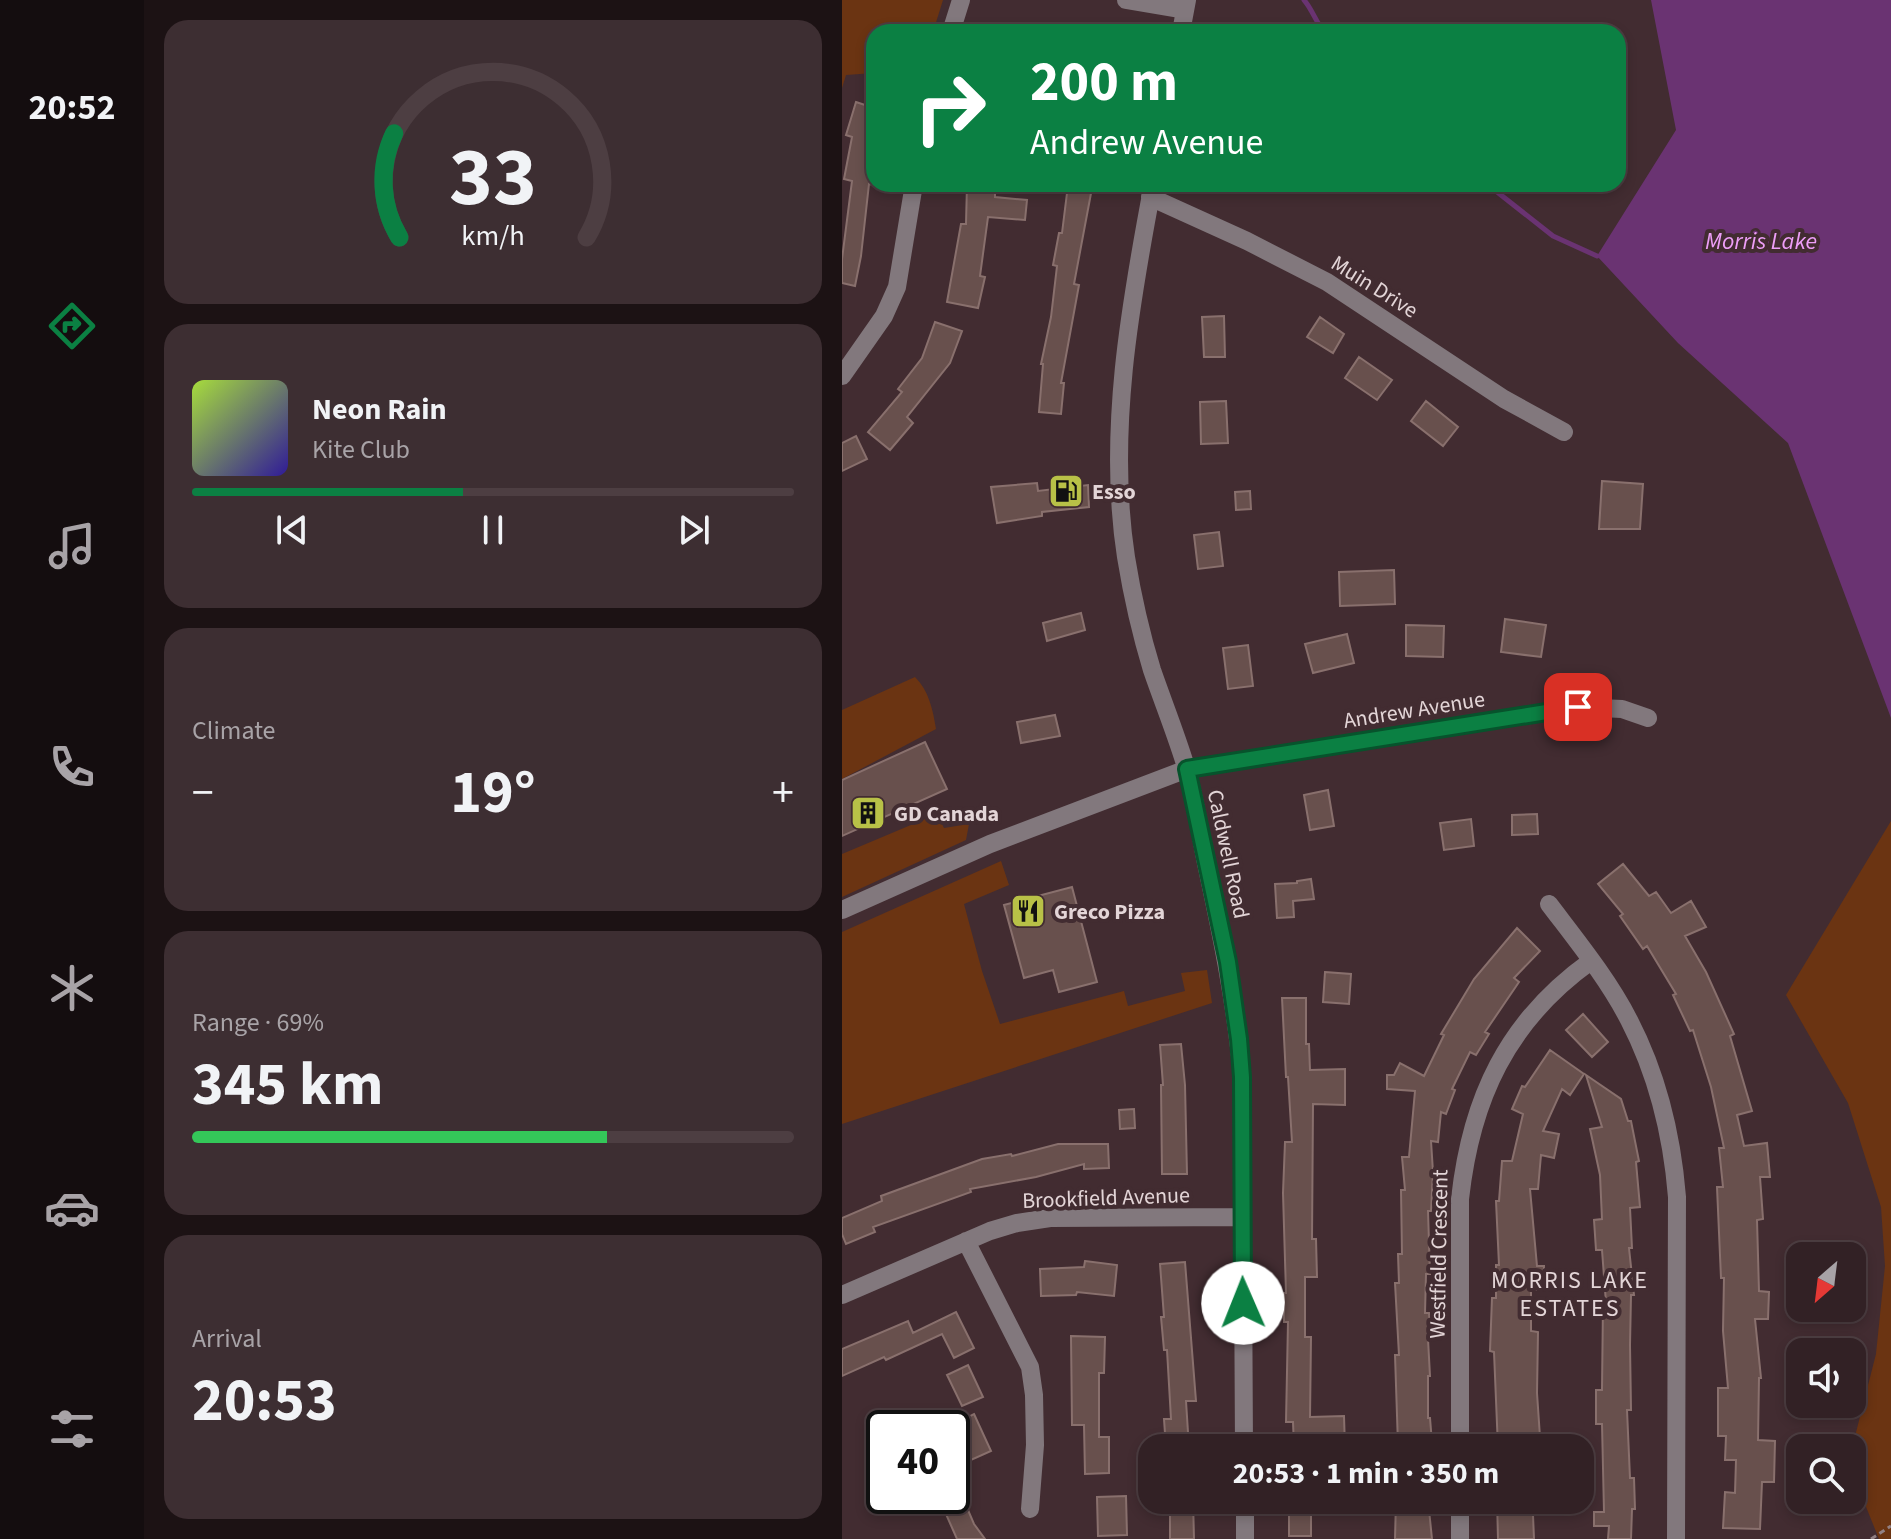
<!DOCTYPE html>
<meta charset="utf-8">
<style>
:root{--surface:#322125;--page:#3d2e32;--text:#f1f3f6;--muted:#a8a3a7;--line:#4d3e42;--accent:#0b8043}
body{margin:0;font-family:"Source Sans 3",sans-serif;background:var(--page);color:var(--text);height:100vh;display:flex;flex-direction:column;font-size:30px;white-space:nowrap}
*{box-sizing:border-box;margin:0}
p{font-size:26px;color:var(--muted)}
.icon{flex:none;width:44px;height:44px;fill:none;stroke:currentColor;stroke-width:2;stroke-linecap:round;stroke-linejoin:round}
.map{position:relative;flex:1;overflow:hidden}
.details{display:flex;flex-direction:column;gap:20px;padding:20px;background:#1c1214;width:698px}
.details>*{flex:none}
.hud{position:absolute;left:24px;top:24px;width:760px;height:168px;border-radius:24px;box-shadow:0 4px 12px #0003,0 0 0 2px var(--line);background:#0b8043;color:#fff;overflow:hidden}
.needle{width:52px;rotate:208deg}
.tools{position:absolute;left:944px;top:1242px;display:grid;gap:16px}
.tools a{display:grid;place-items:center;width:80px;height:80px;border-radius:16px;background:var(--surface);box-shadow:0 4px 12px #0003,0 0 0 2px var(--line);font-size:40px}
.speed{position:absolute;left:24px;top:1410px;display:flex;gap:16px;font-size:40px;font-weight:700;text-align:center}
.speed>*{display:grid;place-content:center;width:104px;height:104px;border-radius:50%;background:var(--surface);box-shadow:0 4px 12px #0003,0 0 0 2px var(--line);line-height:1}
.speed .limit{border:4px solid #111;border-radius:12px;background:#fff;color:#111}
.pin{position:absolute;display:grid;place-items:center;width:68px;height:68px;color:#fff;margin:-34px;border-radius:16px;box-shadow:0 4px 12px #0006}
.me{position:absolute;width:88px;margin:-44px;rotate:359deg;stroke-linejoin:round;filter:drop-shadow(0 0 6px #0008)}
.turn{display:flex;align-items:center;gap:28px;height:168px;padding:0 32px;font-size:36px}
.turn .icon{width:104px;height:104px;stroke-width:2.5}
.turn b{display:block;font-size:56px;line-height:68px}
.big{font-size:60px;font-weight:700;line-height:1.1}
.details .tile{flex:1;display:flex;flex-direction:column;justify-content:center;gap:12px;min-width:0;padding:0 28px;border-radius:24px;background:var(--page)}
.details .dial{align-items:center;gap:0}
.dial svg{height:208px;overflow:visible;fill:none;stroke:var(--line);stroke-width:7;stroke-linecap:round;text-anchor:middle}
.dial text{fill:var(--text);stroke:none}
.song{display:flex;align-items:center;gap:24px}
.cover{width:96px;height:96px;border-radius:12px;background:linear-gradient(135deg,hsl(80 70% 55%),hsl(250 70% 35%))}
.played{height:8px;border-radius:4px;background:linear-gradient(90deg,var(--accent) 45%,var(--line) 45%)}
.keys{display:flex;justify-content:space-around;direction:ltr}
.heat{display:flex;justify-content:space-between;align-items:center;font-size:44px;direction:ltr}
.charge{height:12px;border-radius:6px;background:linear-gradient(90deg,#34c759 69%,var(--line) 0)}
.trip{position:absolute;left:296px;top:1434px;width:456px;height:80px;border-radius:24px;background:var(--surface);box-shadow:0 4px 12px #0003,0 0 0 2px var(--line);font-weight:700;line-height:80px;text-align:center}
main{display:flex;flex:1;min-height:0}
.tabs{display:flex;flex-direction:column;width:144px;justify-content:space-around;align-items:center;background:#140d0f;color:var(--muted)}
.tabs .icon{width:56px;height:56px}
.tabs .on{color:var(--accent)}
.tabs b{font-size:36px;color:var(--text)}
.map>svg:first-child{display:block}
.green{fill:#6b3412}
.water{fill:#6a3372}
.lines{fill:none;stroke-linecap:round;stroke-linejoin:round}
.stream{stroke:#6a3372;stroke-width:5}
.building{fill:#68504d;stroke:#89706d;stroke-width:2}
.path{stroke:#928083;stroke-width:3;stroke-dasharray:6 4;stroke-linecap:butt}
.minor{stroke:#82787d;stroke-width:18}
.route-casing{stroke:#07532c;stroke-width:20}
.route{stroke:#0b8043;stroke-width:14}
.labels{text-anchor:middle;stroke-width:8;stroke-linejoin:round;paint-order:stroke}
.street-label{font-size:22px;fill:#e3d5d7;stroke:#422c31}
.poi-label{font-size:22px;font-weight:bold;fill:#e3d5d7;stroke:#422c31;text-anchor:start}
.water-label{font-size:24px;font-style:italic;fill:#ed9ef7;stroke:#422c31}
.neighbourhood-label{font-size:24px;letter-spacing:2px;fill:#e3d5d7;stroke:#422c31}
</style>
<main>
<nav class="tabs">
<b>20:52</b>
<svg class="icon on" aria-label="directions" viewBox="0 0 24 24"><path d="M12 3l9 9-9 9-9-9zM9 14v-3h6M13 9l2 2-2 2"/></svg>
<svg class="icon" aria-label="music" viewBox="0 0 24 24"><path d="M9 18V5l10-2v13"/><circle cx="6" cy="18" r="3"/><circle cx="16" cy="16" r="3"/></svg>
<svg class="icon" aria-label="phone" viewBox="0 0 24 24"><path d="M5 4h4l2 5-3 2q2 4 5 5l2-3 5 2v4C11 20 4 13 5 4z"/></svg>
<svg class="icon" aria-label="climate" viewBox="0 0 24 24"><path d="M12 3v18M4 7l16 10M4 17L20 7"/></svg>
<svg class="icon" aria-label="car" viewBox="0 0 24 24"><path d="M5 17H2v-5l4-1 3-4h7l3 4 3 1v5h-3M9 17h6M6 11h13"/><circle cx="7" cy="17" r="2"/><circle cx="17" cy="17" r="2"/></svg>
<svg class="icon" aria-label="filters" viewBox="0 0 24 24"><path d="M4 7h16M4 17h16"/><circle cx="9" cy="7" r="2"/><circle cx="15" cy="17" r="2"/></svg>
</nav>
<section class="details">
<div class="tile dial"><svg viewBox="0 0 100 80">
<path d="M14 69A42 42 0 1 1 86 69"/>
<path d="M14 69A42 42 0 0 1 12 29" stroke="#0b8043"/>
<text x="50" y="56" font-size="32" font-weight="700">33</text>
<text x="50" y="72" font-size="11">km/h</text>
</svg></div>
<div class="tile">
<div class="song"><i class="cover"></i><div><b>Neon Rain</b><p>Kite Club</p></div></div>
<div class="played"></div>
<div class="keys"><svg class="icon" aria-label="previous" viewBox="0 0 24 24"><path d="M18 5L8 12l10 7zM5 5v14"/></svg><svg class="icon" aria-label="pause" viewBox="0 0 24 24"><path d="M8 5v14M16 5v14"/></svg><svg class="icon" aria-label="next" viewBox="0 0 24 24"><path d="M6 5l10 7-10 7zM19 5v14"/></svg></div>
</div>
<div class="tile"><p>Climate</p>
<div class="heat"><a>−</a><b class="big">19°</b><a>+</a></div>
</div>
<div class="tile"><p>Range · 69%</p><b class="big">345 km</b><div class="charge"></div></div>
<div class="tile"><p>Arrival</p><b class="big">20:53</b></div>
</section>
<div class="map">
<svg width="1049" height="1539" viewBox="0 0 1049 1539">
<rect width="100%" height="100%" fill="#422c31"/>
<path class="green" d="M0,0H101L91,32H32V73L4,75L0,88Z
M73,677C87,691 91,710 94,729L0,779V710Z
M95,814L102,828L127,824L124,840L0,897V854Z
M1049,821V1539H1037L1010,1472V1448L1034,1354L1043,1266L1039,1207L1006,1103L944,995Z
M159,861L167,885L122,904L140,971L158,1024L282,991L286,1006L343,991L339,973L365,970L370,1003L0,1124V932Z"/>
<path class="water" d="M809,0H1049V718L946,443L836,343L755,256L834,130Z"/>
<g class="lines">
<path class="stream" d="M462,0C471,10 474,24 483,32
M645,184L711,236L755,256"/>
</g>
<path class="building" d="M14,102L32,108V134L27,150H32V185L27,184L19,256L13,286L0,283V259L10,181L2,179L10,137L4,135Z
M125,184H153V197L185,200L183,220L146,217L138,276L143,277L136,308L105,302L119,224H124Z
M226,185L250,188L232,284L237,285L219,383H222L219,414L197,412L201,364H199L209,317L215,266L211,265L217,233H220Z
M382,316L383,357H362L360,317Z
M478,317L502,334L491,353L465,337Z
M93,322L120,331L108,363L65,417L71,423L48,450L26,432L60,392L56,389L80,358Z
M517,357L550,380L535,400L503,378Z
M384,401L386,443L359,444L358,402Z
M584,401L616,427L601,446L569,421Z
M14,436L25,459L0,471V443Z
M760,481L801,484L798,529H757Z
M195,483L196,491L246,485L247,507L200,512V516L155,523L149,487Z
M408,491L409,509L394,510L393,492Z
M377,532L381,566L356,569L352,535Z
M552,570L553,604L498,606L497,572Z
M239,613L243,630L205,641L201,623Z
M663,619L704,625L699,657L659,652Z
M564,625L602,626L601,657L564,656Z
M505,634L512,663L471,673L463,644Z
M406,645L411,686L386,689L381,648Z
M213,715L218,736L179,743L175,722Z
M83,742L105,789L0,836V780Z
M486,790L492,826L468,830L462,795Z
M695,814L696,834L670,835V815Z
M629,819L632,846L602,850L598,823Z
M781,864L807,896L814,892L829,913L849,901L864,927L843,936L864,972L892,1034L888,1036L910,1111L895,1115L902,1146L925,1143L928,1177H918L921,1219L915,1220L917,1291L927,1292L926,1319H913L919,1378H917L916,1440L933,1441L932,1482H920L918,1529L881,1528L883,1492L893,1493L894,1460H883L884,1436H876V1388H886L881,1331L882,1278H879L875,1187H881L877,1148H882L869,1087L851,1030L848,1031L831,995L834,994L805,946L801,949L778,916L781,914L756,884Z
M469,879L472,899L451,901L452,917L435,918L433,884L455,883V881Z
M230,887L255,982L217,992L211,970L182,978L162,905Z
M675,928L698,951L672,978L677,982L643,1032L647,1034L634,1055L628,1052L610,1089L613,1090L604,1114L599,1112L596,1142L589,1141L591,1172L589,1211H586L588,1274H584L583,1313H587L589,1339H586L588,1376H586V1418H588L590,1443L556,1445L553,1355H557L553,1283H557L556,1254H560L559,1190H563L560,1157H567L573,1091L545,1089V1075H552L558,1063L582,1076L602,1035L599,1034L632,979Z
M483,972L509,974L507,1004L481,1002Z
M440,998H464V1044H467L468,1070L503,1069V1105L471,1104L470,1239H474L475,1277H463V1337H469L468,1417L502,1416L503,1448H452L451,1422H444L446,1322H442V1293H444L441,1193L443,1142H450L446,1077H444Z
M741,1014L766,1042L750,1057L724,1030Z
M339,1044L343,1085L345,1174H320L319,1085H321L318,1045Z
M708,1050L742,1074L728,1095L720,1089L701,1131L717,1134L712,1158L699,1155L696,1189H688L695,1266H702L701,1290H689V1331L696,1332L695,1393L698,1437H693V1448H656L652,1352L648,1351L650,1298H654V1265H657L654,1201H657L660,1161H670L681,1114L670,1109L680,1086L683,1087Z
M744,1075L779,1099L786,1121H789L797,1161L794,1162L798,1207L788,1208L790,1248H787L792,1295H789L788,1345L789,1410H785L788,1478H792L793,1509H790L789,1539H766L767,1526H752V1512H762L760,1424H754V1390H760L761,1303H764L760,1250H754L752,1220L760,1219L758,1175L748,1129L760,1127Z
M292,1109L293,1128L278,1129L277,1110Z
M216,1144H266L267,1168L242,1169V1164L194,1177L128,1189L129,1192L31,1227L33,1232L4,1244L0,1234V1218L40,1201L39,1196L140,1159L169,1154L170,1156Z
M243,1261L275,1265L272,1296L235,1292L234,1295L199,1296L198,1269L242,1267Z
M343,1262L354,1401H344L347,1448H324L322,1419H329L325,1350H322L319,1317H322L318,1264Z
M114,1312L132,1348L112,1358L100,1334L44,1360L42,1357L0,1376V1349L66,1321L71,1333Z
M229,1336L263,1337L262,1373H257V1437H267V1473L243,1474L242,1425H230Z
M126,1365L141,1397L120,1406L105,1375Z
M132,1414L149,1451L120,1464L110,1442V1425Z
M96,1496H120L132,1524L143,1539H115Z
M284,1496L285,1535L256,1536L255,1497Z
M328,1500H351L352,1539H328Z
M554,1500H586L590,1539H553Z
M655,1500H698V1515H691L692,1539H656Z
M447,1503H469V1536H447Z"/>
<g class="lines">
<path class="path" d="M1029,1539L1049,1526"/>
<path class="minor" d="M284,0L343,10
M109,32L119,0
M339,32L345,0
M311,184C288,305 265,434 284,557C290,594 299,634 310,670C321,702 334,734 344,767C354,800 358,835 365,868C380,938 394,1006 400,1077L402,1448
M308,197L405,241L485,282L662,399L722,432
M0,376L42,316L55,287L72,184
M707,904C735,941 766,979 787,1020C816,1076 830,1135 835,1197L834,1539
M0,910L148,844L345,769L736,707L780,709L806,718
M124,1241L188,1367L192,1395L193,1445L188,1509
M0,1295L148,1231L175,1223L208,1218L400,1217
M618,1448V1199C629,1099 665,1021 749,961
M403,1500V1539
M618,1500V1539"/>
</g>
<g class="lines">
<g class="route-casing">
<path id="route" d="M401,1303L400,1077L397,1039L386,962L345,769L736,707"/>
</g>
<use href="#route" class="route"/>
</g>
<defs>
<g id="fuel-square" transform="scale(1.8)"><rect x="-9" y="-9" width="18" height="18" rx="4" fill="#b8c147" stroke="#422c31"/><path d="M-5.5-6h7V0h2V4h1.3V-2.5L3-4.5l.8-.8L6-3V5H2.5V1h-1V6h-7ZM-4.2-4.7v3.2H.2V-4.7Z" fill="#111"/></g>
<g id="building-square" transform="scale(1.8)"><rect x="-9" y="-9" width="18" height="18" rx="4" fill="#b8c147" stroke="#422c31"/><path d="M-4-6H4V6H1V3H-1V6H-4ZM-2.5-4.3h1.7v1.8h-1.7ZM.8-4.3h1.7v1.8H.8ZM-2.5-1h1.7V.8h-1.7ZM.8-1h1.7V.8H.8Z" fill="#111"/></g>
<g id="restaurant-square" transform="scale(1.8)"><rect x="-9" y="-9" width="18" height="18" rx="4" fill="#b8c147" stroke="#422c31"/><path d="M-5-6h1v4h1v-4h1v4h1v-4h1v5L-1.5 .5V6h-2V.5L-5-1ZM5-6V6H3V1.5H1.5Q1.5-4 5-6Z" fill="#111"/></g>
</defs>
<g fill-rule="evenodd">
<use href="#fuel-square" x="224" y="491"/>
<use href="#building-square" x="26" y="813"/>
<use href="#restaurant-square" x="186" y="911"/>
</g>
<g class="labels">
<g class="street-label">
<text transform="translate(533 286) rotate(32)" y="8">Muin Drive</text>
<text transform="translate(572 709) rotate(-9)" y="8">Andrew Avenue</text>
<text transform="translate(387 854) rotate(78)" y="8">Caldwell Road</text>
<text transform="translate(264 1197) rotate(-2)" y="8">Brookfield Avenue</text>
<text transform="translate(596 1254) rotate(-89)" y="8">Westfield Crescent</text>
</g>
<g class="poi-label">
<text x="250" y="499">Esso</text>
<text x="52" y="821">GD Canada</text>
<text x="212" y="919">Greco Pizza</text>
</g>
<g class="water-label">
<text x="919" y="249">Morris Lake</text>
</g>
<g class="neighbourhood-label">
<text x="728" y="1288">MORRIS LAKE<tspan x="728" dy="28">ESTATES</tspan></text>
</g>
</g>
</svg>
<div class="tools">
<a><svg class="needle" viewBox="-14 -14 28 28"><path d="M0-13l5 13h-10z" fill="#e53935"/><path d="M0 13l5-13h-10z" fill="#a8a3a7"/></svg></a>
<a><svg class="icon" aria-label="sound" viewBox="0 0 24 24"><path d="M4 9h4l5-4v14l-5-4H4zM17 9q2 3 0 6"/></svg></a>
<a><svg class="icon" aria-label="search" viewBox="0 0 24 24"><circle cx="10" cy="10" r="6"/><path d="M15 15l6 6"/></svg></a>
</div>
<div class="speed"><div class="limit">40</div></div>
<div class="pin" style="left:736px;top:707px;background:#d93025"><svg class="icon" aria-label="arrive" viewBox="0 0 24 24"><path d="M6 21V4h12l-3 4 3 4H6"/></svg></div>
<svg class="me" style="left:401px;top:1303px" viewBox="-20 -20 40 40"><circle r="19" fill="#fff"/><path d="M0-13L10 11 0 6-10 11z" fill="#0b8043"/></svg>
<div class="trip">20:53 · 1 min · 350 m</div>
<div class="hud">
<div class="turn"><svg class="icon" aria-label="right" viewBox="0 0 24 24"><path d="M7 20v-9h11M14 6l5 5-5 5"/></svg><div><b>200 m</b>Andrew Avenue</div></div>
</div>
</div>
</main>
